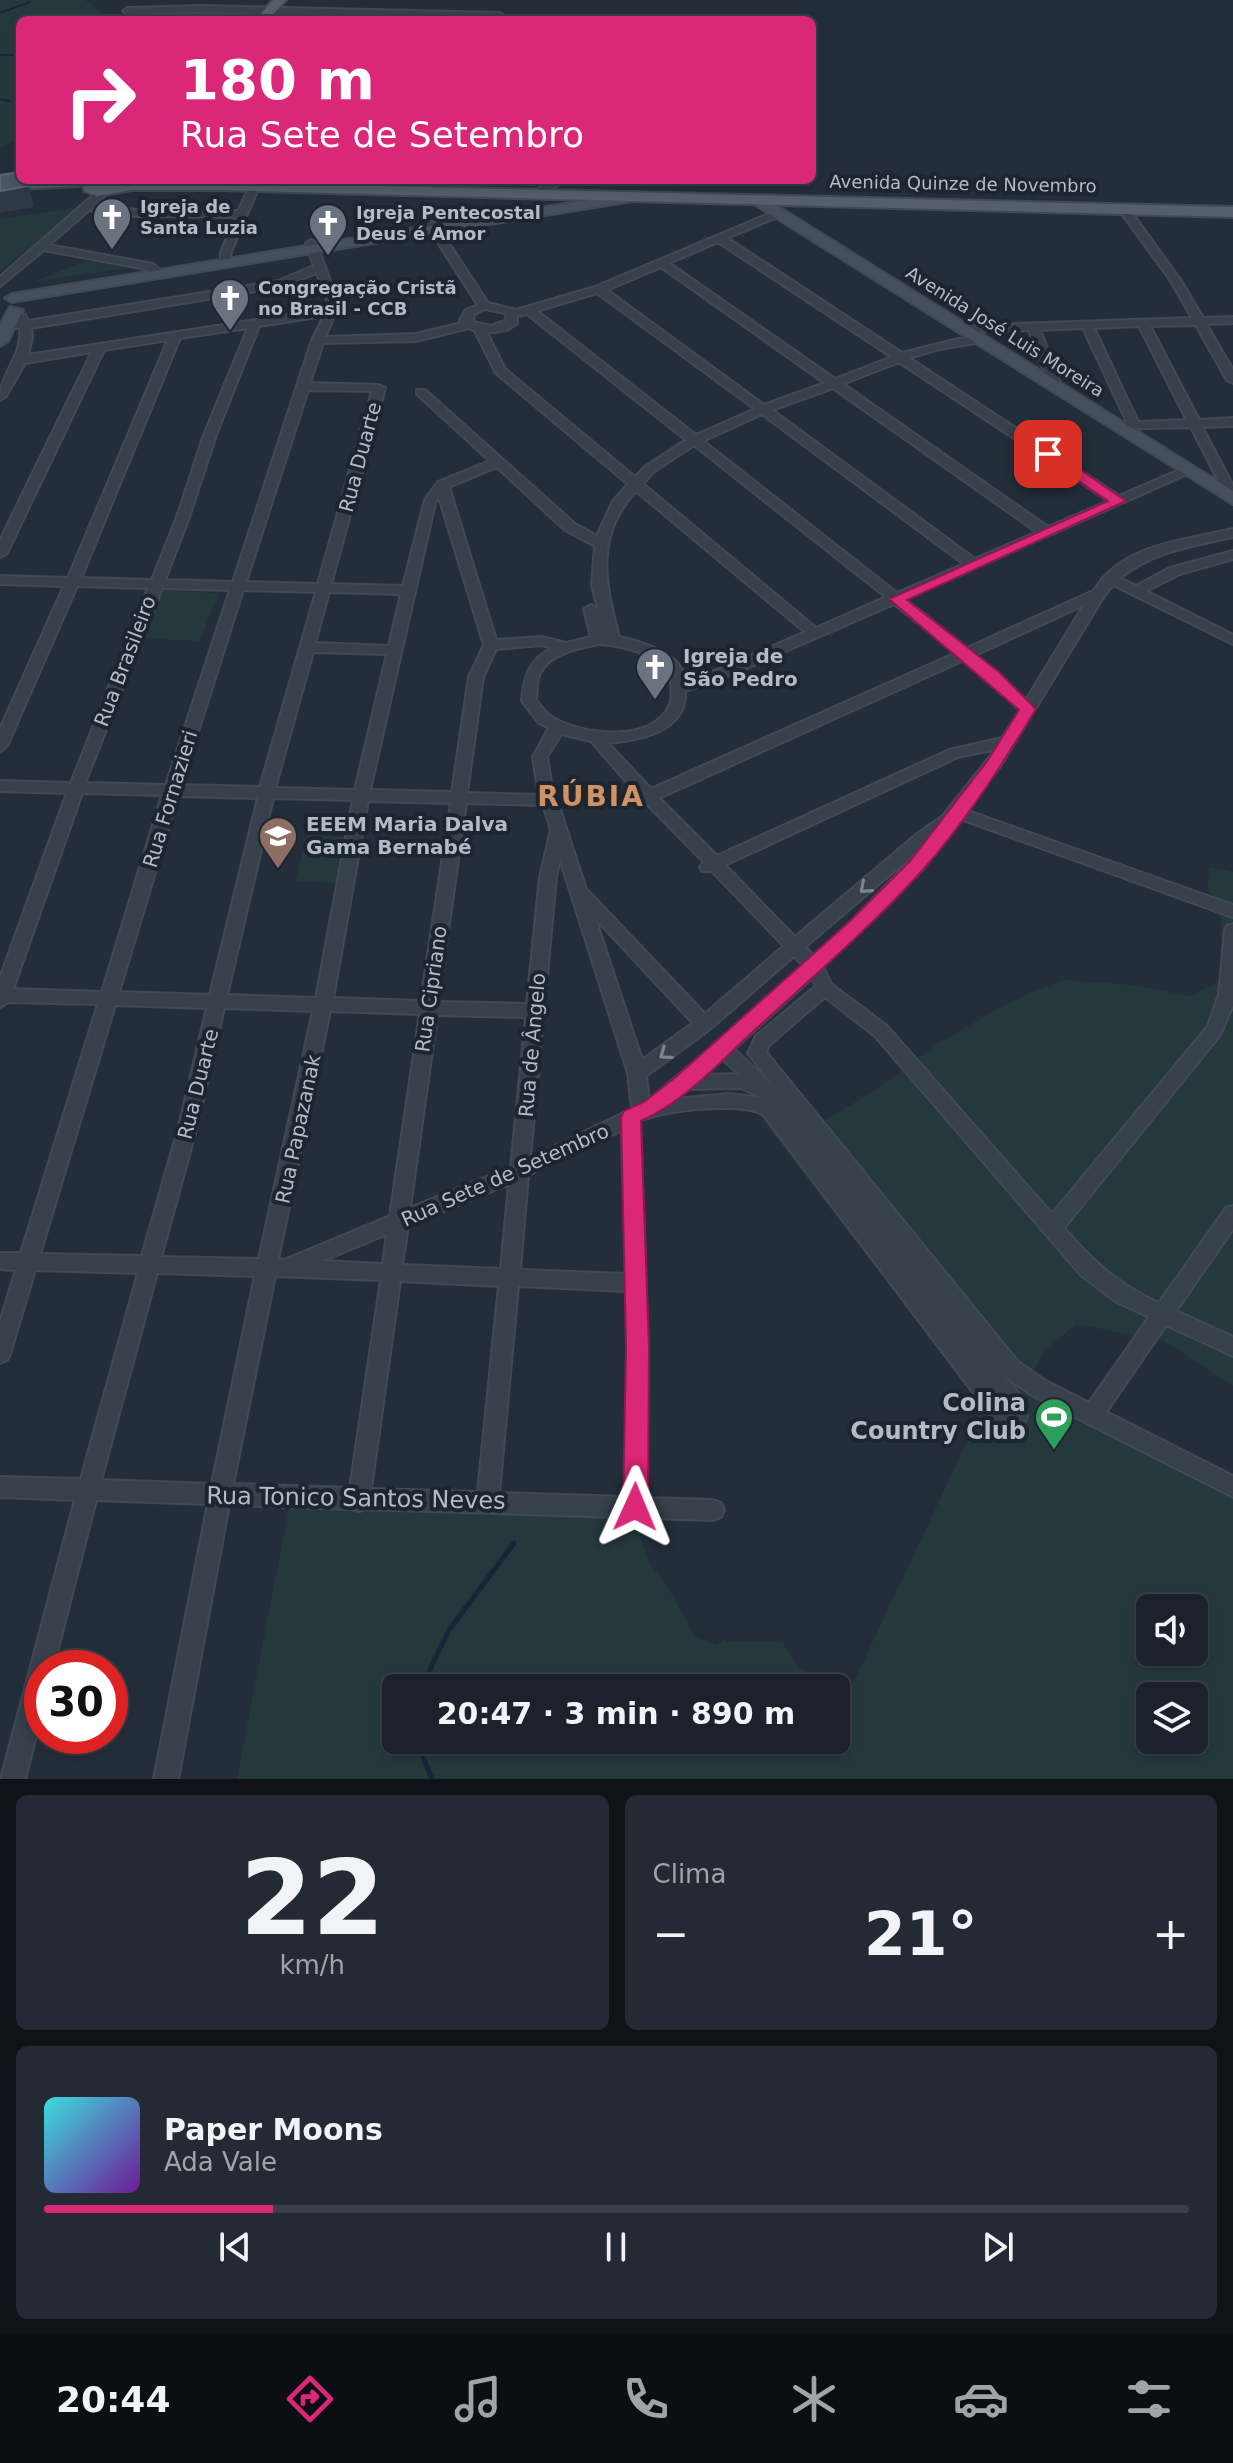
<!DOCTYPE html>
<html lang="pt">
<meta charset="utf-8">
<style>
:root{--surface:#1b222c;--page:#242a34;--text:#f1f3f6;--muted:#a0a4a9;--line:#393f48;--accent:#db2777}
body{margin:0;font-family:"DejaVu Sans",sans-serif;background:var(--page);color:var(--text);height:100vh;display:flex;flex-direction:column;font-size:30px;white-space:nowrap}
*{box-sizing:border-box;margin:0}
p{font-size:26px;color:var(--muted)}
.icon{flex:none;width:44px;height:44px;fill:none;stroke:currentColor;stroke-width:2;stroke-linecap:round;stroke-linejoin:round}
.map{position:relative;height:1779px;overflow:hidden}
.details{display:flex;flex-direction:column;gap:16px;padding:16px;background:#0f1318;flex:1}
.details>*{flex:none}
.hud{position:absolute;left:16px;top:16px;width:800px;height:168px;border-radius:12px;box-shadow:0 4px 12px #0003,0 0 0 2px var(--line);background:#db2777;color:#fff;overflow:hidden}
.tools{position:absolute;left:1136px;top:1594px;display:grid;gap:16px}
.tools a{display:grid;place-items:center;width:72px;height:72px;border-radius:12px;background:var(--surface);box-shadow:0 4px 12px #0003,0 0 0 2px var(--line);font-size:40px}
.speed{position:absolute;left:24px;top:1650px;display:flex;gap:16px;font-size:40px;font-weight:700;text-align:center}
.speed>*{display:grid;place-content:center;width:104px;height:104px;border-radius:50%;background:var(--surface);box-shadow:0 4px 12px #0003,0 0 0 2px var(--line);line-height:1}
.speed .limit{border:12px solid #d22;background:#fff;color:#111}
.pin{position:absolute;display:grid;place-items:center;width:68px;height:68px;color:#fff;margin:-34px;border-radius:16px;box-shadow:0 4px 12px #0006}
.me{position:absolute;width:88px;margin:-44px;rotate:1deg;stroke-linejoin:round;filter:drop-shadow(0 0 6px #0008)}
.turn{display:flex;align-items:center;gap:28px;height:168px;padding:0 32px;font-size:36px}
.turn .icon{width:104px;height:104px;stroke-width:2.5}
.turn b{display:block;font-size:56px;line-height:68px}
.big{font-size:60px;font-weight:600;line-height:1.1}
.details .widget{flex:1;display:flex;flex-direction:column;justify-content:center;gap:12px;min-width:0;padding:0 28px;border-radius:12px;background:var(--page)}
.details .dial{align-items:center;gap:0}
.dial b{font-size:104px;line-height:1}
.song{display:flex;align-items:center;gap:24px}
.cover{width:96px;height:96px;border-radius:12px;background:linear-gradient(135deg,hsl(180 70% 55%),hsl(280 70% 35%))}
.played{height:8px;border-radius:4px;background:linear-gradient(90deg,var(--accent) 20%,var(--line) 20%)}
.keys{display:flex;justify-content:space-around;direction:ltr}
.heat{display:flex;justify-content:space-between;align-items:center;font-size:44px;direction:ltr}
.details .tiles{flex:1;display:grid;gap:16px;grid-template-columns:1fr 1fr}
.widget:last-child{grid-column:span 2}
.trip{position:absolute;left:382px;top:1674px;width:468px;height:80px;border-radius:12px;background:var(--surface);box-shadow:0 4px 12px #0003,0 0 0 2px var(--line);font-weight:600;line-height:80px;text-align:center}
.menu{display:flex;height:128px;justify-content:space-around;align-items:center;background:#0b0e12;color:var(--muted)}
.menu .icon{width:56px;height:56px}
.menu .active{color:var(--accent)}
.menu b{font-size:36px;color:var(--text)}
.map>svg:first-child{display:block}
.green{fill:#25393c;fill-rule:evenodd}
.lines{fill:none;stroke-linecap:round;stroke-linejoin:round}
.stream-far1{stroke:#172538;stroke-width:2}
.stream{stroke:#172538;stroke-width:5}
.street-casing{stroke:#404954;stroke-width:4}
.secondary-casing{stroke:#404954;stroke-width:4}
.primary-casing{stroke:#404954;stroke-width:4}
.street{fill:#37404b;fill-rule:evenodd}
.secondary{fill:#454f5e;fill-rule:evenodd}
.primary{fill:#555f6b;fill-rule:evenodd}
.shaded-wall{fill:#2f3a49}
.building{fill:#4b5766;stroke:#5c6675;stroke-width:2}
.oneway{stroke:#7b848f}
.route{fill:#db2777;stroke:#8e194d;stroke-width:2}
.labels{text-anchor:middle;stroke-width:8;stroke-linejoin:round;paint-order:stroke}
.far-street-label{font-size:18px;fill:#b3bbc7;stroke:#1c2530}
.far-poi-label{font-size:18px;font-weight:bold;fill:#b3bbc7;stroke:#1c2530;text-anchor:start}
.street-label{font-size:20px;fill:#b3bbc7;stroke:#1c2530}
.poi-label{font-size:20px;font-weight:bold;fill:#b3bbc7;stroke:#1c2530;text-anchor:start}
.near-poi-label{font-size:24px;font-weight:bold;fill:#b3bbc7;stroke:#1c2530;text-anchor:end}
.near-street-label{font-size:24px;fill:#b3bbc7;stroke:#1c2530}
.district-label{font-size:28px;font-weight:bold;letter-spacing:2px;fill:#d09264;stroke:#1c2530}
</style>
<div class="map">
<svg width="1233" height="1779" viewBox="0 0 1233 1779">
<rect width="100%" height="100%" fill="#242e3b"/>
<path class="green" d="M0,0H85L104,14L93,20H20V136L0,149Z
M81,207L0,271V219Z
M85,261L126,268L36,281Z
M155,590L218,593L200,641L135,638Z
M307,835L346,837L335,883L295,881Z
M1209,867L1233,872V1386L1164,1341L1076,1324L1044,1351L1023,1391L1233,1493V1779H237L292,1492L628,1495L647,1559L668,1588L696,1638L717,1645L724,1639L729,1642H782L798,1667L850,1690L983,1408L758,1114L793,1107L814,1127L874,1091L937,1044L1008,1003L1062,980L1133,985L1190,996L1222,980L1221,919L1208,888ZM1150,1608H1194V1652H1150ZM396,1688H836V1740H396ZM1150,1696H1194V1740H1150Z"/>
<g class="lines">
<path class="stream-far1" d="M0,13L30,2
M0,55H20
M0,99L9,101"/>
<path class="stream" d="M421,1688L449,1630L514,1543
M416,1740L432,1779"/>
<g class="street-casing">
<path id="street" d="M202,6L499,13L514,20L197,12L127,14L123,11L127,8Z
M436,180H446L440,192L436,193L431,190Z
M554,180H567L539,195L530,193Z
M251,184L259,186L231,252L230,265L221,263V252L236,217L136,216L89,210L49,245L153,264L163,272V276H155L146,269L44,250L0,286V277L99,190L108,192L95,205L136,210L238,211Z
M1119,206H1127L1181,281L1203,318L1233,317V323L1206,324L1233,370V383L1227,380L1196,325L1150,326L1199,420L1233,418V426L1202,427L1233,486V502L1227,498L1191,427L1113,429V423L1127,422L1083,328L1040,330L1062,388L1056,391L1050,388L1029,330L962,332L956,329L962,326L1192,318L1171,281L1118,208ZM1139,326L1187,420L1138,422L1094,328Z
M778,210L782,211V215L727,238L902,353L958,339L982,338V342L939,349L909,358L1119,496L1184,468L1188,467L1194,471L905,599L967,648L1093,591C1097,587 1101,580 1104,577C1136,543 1190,539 1233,529V537C1193,546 1153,551 1120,578L1136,586L1170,568L1233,551V559L1180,574L1146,591L1233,635V644L1113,585L1104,596L999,768L965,810L1233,905V917L958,818L950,835L922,870L823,967L831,984L887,1026L1052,1214L1208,1026L1219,994L1225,930L1227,926L1233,924V1005L1220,1035L1064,1228C1094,1262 1117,1284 1159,1303L1226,1208L1233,1206V1229L1176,1311L1233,1337V1356L1166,1325L1106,1412L1233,1476V1497L1030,1394L1004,1375L1020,1395L1027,1417L1024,1424L1011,1430L997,1424L763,1114C738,1102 665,1110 640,1121L648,1348L646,1498L713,1500L721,1503L724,1510L721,1517L713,1520L365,1509L359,1511L352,1509L229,1505L178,1779H154L208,1504L96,1500L53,1668H42V1712L25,1779H1L75,1500L0,1497V1477L81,1479L138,1273L35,1270L10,1354L7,1360L0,1363V1322L16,1270L0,1269V1253H21L98,1004L8,1002L0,1007V978L67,793L0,791V781L71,783L148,588L77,586L7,746L0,751V729L64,586L0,584V576L68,578L168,340L104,350L7,553L0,557V540L92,352L25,363L6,396L0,400C0,373 23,356 20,328H9L3,325L17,322L15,317L21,314L25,315L28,321L278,281L314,266L306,243L311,240L316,243L339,305L325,337L416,334L462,323L460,320L466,310L478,305L426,224L427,222H435L488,303L516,310L595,287ZM718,242L892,357L835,379L669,263ZM661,267L825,383L764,405L607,290ZM317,273L329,305L327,309L28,355L32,338L31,328L280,287ZM597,293L755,409L696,435L537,311ZM485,309L505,313L507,320L491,326L473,322L474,314ZM527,314L686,440L645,467L635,477L505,369L487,333L507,330L517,323V316ZM324,316L312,340L233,582L165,580L189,517L216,435L259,326ZM248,328L204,435L177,517L152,580L81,578L180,338ZM469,328L475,331L496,373L628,484L613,501L597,536L575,524L425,390H417V394L490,461L438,482L425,500L403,586L331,584L385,388L379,385L310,383L323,343L416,341ZM899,362L1109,501L1048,527L843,384ZM833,388L1037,532L975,559L772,410ZM308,390L372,391L318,584L246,582ZM762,414L964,564L897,593L703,441ZM694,445L886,597L816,628L643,484L653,472ZM497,467L565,530L595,546L592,585L604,631L598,609L591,605L584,609L591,637L566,643L542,637L496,640L449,487ZM636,491L805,632L723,668L685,681C683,653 642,642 619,637C605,584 594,536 636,491ZM439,497L484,645L469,677L452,792L370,790L435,503ZM162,588L230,590L166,785L85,783ZM243,590L316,592L260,787L181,785ZM329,592L401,594L389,646L315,643ZM894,604L956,653L651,789L608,743C640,740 687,732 685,691L733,674ZM1084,605L1026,700L975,655ZM599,644C627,646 650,653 670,673C670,682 674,696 670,704C654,744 582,735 553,718C546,714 541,707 536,700C537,692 536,681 540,673C550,653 579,648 599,644ZM542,645L552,648C529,660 524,676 522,701L539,723L549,728L533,757L539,795L467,793L483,677L496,649ZM313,652L387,654L355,790L275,788ZM964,660L1020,710L1002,738L949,750L717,856L659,798ZM561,734L591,741L638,795L632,800L635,804L646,803L704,862L700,867L702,871H712L784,946L705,1014L586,889L551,782L547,757ZM996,749L942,817L917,834L795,937L725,865L958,757ZM82,793L162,795L102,992L13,989ZM178,796L258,798L210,995L119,992ZM273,798L353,800L316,998L227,995ZM368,801L451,803L421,1001L333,998ZM466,803L543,805L551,830L540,877L527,1004L438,1002ZM927,843L851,922L814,956L805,947ZM560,859L628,1073L632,1109L530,1158L556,877ZM595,918L693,1023L642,1060ZM794,956L804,966L749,1016L649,1100L646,1076L710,1029ZM812,978L816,986L756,1036L748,1053L775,1088L734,1049ZM825,997L875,1036L1081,1275L1115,1301L1149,1317L1089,1403L1044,1380L1018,1362L766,1052L769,1045ZM115,1005L207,1008L179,1126L142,1256L40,1254ZM224,1008L313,1011L259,1259L161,1257L197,1126ZM330,1011L420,1014L390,1216L284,1260L278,1259ZM437,1015L526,1017L511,1167L410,1208ZM722,1059L739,1074L703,1075ZM741,1088L762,1098L730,1094L674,1099L686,1089ZM622,1130L626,1274L520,1270L528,1175ZM509,1184L501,1269L402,1265L408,1226ZM387,1234L383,1264L322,1261ZM157,1273L255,1276L212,1484L101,1480ZM275,1276L381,1280L350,1488L233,1484ZM400,1281L499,1286L478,1492L371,1489ZM518,1286L627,1291L628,1348L625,1497L499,1493Z"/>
</g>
<g class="secondary-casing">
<path id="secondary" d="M639,192L646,196L644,199L12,302L5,298L12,294Z
M751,196H761L1233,491V504L751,202Z
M10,307L23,310L8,341L0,346V325Z"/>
</g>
<g class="primary-casing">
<path id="primary" d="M273,0H286L268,20H255Z
M119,180L121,183L221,182L1233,207V217L221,190H132L97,196L84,191L83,186L0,190V182Z"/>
</g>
<use href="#street" class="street"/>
<use href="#secondary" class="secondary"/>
<use href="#primary" class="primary"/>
</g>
<path class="shaded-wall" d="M29,186L34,207L0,213V191Z"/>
<path class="building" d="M20,172V180H28L29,186L0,191V175Z"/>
<defs><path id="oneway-chevron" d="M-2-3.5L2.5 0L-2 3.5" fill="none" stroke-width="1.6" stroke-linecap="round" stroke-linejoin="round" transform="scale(2)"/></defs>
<g class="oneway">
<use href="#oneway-chevron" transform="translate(865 888) rotate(139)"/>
<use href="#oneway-chevron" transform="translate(665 1054) rotate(144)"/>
</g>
<path class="route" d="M1043,451H1053L1126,501L907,600L999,672L1036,709C1002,765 965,823 921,872C871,927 814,976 758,1027C722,1060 686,1101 641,1121L649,1348L648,1507L644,1515L635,1518L627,1515L623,1507L626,1348L621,1117L624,1111L644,1102L677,1076L850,921L910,861L988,760L1019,710L889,599L1108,501L1043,457Z"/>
<defs>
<g id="church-pin" transform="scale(2)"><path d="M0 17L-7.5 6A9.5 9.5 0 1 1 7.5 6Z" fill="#6b7280" stroke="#1c2530"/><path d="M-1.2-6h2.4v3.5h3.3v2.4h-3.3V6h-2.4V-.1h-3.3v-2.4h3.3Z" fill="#fff"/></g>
<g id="school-pin" transform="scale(2)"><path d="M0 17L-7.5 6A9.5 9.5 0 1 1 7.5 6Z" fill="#8d6e63" stroke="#1c2530"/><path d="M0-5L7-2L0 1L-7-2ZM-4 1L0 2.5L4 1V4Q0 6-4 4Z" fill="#fff"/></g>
<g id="stadium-pin" transform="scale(2)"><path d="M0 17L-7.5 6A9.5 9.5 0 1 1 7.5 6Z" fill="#2e9e5b" stroke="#1c2530"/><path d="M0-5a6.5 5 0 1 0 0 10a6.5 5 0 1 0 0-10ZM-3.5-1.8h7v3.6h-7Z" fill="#fff"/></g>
</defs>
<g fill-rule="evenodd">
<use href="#church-pin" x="112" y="217"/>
<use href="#church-pin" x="328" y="223"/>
<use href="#church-pin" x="230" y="298"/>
<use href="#church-pin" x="655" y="667"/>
<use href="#school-pin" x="278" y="836"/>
<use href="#stadium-pin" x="1054" y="1417"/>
</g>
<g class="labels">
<g class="far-street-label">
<text transform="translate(963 184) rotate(1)" y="6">Avenida Quinze de Novembro</text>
<text transform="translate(1005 332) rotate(32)" y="6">Avenida José Luis Moreira</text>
</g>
<g class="far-poi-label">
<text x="140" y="213">Igreja de<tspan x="140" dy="21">Santa Luzia</tspan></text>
<text x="356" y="219">Igreja Pentecostal<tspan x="356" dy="21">Deus é Amor</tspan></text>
<text x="258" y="294">Congregação Cristã<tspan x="258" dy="21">no Brasil - CCB</tspan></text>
</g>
<g class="street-label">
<text transform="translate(360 457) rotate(-75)" y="7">Rua Duarte</text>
<text transform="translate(125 661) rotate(-69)" y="7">Rua Brasileiro</text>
<text transform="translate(170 799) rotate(-73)" y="7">Rua Fornazieri</text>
<text transform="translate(431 989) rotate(-82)" y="7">Rua Cipriano</text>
<text transform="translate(532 1045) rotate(-85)" y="7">Rua de Ângelo</text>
<text transform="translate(198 1084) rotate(-76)" y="7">Rua Duarte</text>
<text transform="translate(298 1129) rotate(-78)" y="7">Rua Papazanak</text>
<text transform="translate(505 1175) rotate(-24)" y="7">Rua Sete de Setembro</text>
</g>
<g class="poi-label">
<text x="683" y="663">Igreja de<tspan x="683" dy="23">São Pedro</tspan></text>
<text x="306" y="831">EEEM Maria Dalva<tspan x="306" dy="23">Gama Bernabé</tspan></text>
</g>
<g class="near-poi-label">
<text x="1026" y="1411">Colina<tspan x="1026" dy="28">Country Club</tspan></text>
</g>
<g class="near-street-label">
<text transform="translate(356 1498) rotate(1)" y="8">Rua Tonico Santos Neves</text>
</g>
<g class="district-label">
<text x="591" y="806">RÚBIA</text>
</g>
</g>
</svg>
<div class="tools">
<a><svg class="icon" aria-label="sound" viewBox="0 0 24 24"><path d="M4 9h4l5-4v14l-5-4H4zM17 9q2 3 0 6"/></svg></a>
<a><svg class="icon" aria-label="layers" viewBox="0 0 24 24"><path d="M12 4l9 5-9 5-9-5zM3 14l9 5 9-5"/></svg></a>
</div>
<div class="speed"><div class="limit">30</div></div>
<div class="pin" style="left:1048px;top:454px;background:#d93025"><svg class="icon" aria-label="arrive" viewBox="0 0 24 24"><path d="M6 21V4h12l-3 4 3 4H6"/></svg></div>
<svg class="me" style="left:635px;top:1507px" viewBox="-20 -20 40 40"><path d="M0-17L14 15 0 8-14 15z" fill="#db2777" stroke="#fff" stroke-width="4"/></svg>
<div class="trip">20:47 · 3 min · 890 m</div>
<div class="hud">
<div class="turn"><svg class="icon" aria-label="right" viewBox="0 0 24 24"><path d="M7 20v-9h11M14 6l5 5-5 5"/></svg><div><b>180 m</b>Rua Sete de Setembro</div></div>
</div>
</div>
<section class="details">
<div class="tiles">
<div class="widget dial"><b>22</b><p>km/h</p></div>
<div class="widget"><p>Clima</p>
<div class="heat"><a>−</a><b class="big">21°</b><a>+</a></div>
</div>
<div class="widget">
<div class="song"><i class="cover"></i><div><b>Paper Moons</b><p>Ada Vale</p></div></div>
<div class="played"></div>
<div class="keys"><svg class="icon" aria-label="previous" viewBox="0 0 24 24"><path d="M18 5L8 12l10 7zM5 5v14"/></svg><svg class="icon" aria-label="pause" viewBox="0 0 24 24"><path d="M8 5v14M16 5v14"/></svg><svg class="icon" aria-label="next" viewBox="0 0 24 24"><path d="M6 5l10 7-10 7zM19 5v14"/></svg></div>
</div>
</div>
</section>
<nav class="menu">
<b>20:44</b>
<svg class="icon active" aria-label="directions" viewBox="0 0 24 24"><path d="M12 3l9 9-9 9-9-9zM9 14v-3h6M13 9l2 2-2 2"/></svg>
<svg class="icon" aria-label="music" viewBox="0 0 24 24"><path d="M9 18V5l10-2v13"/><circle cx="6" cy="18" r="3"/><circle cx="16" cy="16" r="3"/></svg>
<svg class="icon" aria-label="phone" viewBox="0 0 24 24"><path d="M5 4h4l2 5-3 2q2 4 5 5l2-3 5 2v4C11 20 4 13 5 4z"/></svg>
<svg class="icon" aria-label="climate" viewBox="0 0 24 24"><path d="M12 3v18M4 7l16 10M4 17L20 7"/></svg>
<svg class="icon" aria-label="car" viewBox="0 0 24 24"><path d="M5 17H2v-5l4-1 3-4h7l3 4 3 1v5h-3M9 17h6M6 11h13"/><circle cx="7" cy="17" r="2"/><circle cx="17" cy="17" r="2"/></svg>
<svg class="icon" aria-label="filters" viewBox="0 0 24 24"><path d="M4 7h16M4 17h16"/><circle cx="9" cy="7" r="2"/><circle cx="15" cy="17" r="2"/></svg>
</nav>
